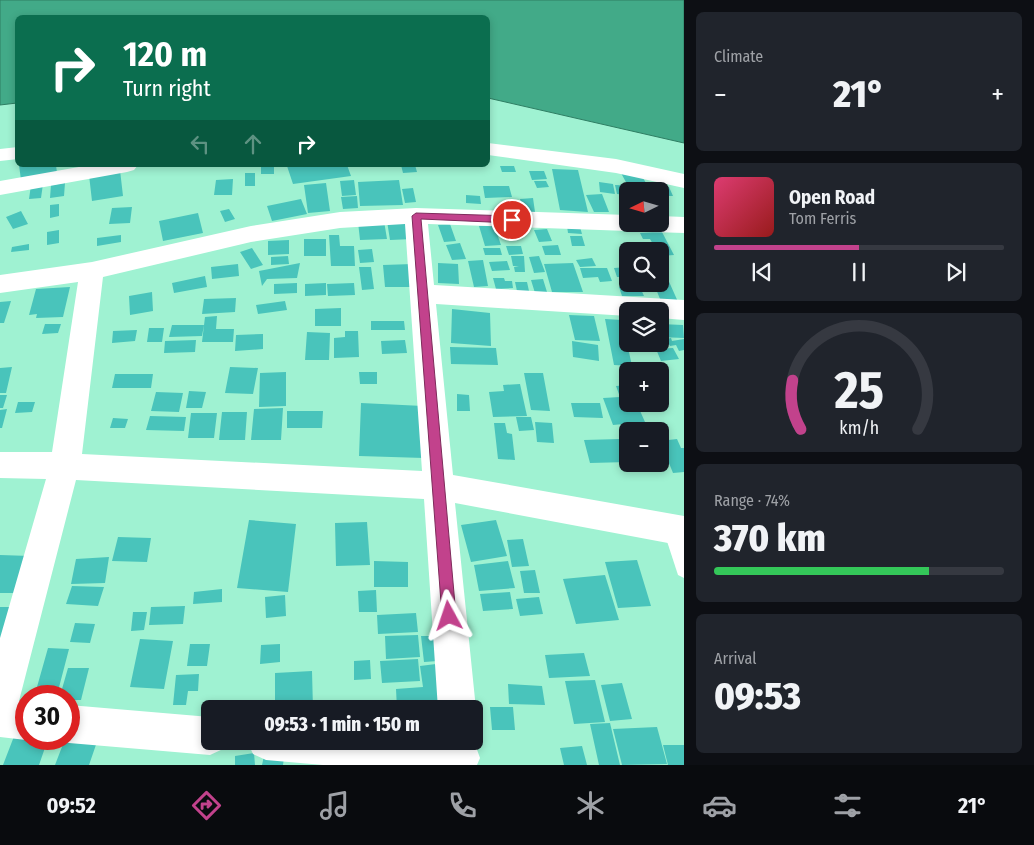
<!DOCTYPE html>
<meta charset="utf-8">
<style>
:root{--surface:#171b24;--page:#20242c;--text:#f1f3f6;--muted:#9ea1a6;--line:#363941;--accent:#c2428c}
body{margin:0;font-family:"Fira Sans Condensed",sans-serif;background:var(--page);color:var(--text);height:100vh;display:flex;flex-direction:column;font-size:19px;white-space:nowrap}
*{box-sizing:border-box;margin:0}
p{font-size:16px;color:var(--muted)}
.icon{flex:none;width:28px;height:28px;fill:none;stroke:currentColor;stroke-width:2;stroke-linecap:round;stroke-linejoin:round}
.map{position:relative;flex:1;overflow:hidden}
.drawer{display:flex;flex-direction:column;gap:12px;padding:12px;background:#0d0f14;width:350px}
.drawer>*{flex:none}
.banner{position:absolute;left:15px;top:15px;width:475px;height:152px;border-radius:8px;box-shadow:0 2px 8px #0003;background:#0b6e4f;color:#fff;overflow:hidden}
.needle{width:32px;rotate:265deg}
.buttons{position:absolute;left:619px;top:182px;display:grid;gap:10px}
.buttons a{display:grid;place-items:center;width:50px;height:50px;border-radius:8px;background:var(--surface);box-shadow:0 2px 8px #0003;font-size:25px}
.speed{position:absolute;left:15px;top:685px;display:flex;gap:10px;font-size:25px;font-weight:700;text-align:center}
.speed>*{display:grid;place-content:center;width:65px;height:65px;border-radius:50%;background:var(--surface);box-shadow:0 2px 8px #0003;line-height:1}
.speed .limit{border:8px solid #d22;background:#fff;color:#111}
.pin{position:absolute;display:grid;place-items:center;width:42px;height:42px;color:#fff;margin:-21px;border:2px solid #fff;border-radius:50%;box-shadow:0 1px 5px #0007}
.me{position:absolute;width:55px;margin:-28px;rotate:355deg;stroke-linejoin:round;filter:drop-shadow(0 0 4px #0008)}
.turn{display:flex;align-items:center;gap:18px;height:105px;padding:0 25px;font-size:22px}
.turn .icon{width:65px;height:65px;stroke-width:2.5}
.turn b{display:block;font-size:35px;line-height:42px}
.lanes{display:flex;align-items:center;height:48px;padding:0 25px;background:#0003;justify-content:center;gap:25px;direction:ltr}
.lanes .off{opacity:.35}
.big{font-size:38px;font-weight:800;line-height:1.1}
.drawer .widget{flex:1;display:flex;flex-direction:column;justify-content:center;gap:8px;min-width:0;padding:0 18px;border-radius:8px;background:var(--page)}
.drawer .dial{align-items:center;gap:0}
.dial svg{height:130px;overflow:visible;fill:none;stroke:var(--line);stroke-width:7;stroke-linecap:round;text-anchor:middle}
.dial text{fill:var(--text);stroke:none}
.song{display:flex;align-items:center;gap:15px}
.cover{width:60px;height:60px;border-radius:8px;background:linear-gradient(135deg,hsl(340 70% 55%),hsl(0 70% 35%))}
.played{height:5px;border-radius:2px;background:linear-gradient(90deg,var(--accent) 50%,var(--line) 50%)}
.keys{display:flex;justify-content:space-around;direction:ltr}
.heat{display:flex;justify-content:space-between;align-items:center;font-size:28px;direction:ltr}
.charge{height:8px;border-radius:4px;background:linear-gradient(90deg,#34c759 74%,var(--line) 0)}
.trip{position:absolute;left:201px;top:700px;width:282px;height:50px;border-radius:8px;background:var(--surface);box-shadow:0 2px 8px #0003;font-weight:800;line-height:50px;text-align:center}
.tab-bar{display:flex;height:80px;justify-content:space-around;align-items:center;background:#090b0e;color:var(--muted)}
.tab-bar .icon{width:35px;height:35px}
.tab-bar .selected{color:var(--accent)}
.tab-bar b{font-size:22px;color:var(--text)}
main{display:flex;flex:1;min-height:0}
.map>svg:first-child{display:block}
.water{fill:#42aa88;stroke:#2e7e63}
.building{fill:#49c4bb}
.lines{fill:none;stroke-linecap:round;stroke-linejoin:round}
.lane{fill:#fff;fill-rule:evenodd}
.street{fill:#fff;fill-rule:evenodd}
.route{fill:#c2428c;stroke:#7e2b5b}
</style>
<main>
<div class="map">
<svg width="684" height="765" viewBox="0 0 684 765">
<rect width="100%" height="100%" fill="#9ff2d2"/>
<path class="water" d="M0,0H684V143L488,98V18H18L17,103L0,105Z"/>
<path class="building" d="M19,165H56L57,173L21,180Z
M261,165H274V174H261Z
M294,165H347L351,176L293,184L287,166Z
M401,165H415L417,172L403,173Z
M500,166H514L516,172H502Z
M552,169L578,170L588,212L560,210Z
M120,170L123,196L92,201L89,175Z
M529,171H544L547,179L532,180Z
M639,171L646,183L627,184L621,173Z
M245,173H255V186H245Z
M233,179L232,195H214L216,180Z
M354,180L356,195L342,196L340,181Z
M399,180L403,205L360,206L358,182Z
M534,181H546L549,187L537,188Z
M599,182L613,184L615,194L600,192Z
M65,183L64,196L50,198L51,185Z
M326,183L330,211L308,213L304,185Z
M43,184L41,198L29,199L31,185Z
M615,185L669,187L673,196H660V191H628V195L617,194Z
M483,186H509L512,197L485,198Z
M413,188L416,202L405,203L402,189Z
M602,194L609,212H594L586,195Z
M466,195L480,196L481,204L466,203Z
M357,196L358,208L343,209L341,197Z
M533,198L535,212L523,213L520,199Z
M301,199L307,214L272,221L267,206Z
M59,204V216L50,218V205Z
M132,207L130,223L109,224L112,208Z
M229,209L235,219L225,222L220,211Z
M21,211L28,224L13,229L6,217Z
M198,213L203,233L163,241L159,221Z
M409,220L413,239L390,240L387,221Z
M384,221L387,239L360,240L358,222Z
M450,224L456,241L444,242L438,225Z
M494,225L501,245L485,246L479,226Z
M567,226L580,227L582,234L568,233Z
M547,229L552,241L539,242L534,230Z
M59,230V243L47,245V232Z
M511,231L514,238L505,239L502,232Z
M662,232L674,255L660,256V251H657L650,239H643L640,233Z
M121,235V242L97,246V238Z
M329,235H339L340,246H354L355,266H331Z
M570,236H582L585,246H572Z
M304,239H326V256H304Z
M289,240V254L268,255V241Z
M460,243L466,259L452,260L446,245Z
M635,243H649L653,251H639Z
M29,244V250L11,252L12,247Z
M558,245L561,255H545L542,246Z
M506,246H521L523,254L509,255Z
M252,248L263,265L251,269L240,252Z
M483,248H500L502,255H485Z
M372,249L374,262L360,263L358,250Z
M288,256L289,264L271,265V257Z
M511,256H524L525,272H515L514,267L519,266H513Z
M539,256L545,272L534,273L529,257Z
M592,258L596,266L580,267L576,260Z
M483,260L488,286L474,287L468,261Z
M507,261L510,270L492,271L489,262Z
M300,263L297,278L267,279L262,286L259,271Z
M438,263L458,264L459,284L438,283Z
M573,263L583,292H552L544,264Z
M238,264L239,276L212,279L211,267Z
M413,264L415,287H385L383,265Z
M359,267H371L374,289L362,290Z
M628,267V282H626L624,277H617L614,268Z
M580,268H607L612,281L600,282L598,277L583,278Z
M660,275H666L679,304H662L654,284H660Z
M205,276L207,287L174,293L172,283Z
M493,278H504L505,281H512L513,288L496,289Z
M543,279L547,292L535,293L531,280Z
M515,282H527L529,291H517Z
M297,283V293L274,294V284Z
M326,283V295L305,296V284Z
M354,283L355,295L328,296L327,284Z
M70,287L63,317L36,318L37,314L29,315L36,289Z
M619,287H640L644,296H622Z
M152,292L153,311L130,315L129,296Z
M236,298L235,312L202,314L204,299Z
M11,301L4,323H0V302Z
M285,301L287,310L258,314L256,305Z
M341,308V326H315V309Z
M452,309L490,313L491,346L451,343Z
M569,315L594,316L600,341L575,340Z
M217,316L216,329H234L233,342H202L205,317Z
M605,319L622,320L632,366L614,365Z
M371,321H404L405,330H371Z
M45,324H61L58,333L42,334Z
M660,324L683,325L684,338L660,337Z
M172,325H204L202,336L169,337Z
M149,328H164L162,342H147Z
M137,330L135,341L112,343L113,331Z
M345,331H358L359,357L334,358V338L345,337Z
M307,332L330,333L329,360H305Z
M263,334V349L235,351L236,335Z
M671,338L672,341L684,339V350L679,351L676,345L670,346L666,339Z
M196,340L195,352L164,353L165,341Z
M405,340L407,353L382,354L381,341Z
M572,341L598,345L599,361L573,357Z
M450,347L496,348L498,365L451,364Z
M673,348L679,359L661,361L656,349Z
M12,367L6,393H0V368Z
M230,367L258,368L253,394L225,393Z
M286,372V406L259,407L260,373Z
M359,372H377V384H360Z
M524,373H543L550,411L531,410Z
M115,374H153L151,388H112Z
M520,384L527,416L493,417L489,392L504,391L503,385Z
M628,385V404H637L645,422L613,425L603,398L620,397L616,386Z
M189,391L206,392L202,408H186Z
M156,392L183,393L179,412L151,411Z
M457,394L469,395L470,411H457Z
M0,395H7L3,408H0Z
M18,402H35L32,412L15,413Z
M361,403L423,406L424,458L359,456Z
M571,403H600L603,418L574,417Z
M283,408L281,440H251L254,409Z
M7,409L2,428H0V410Z
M287,411H323L322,428H287Z
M222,412H247L245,440H219Z
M191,413H217L214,438H188Z
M150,416L186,417L184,431L146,430Z
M516,417H531L534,430L519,431Z
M113,418L128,419L125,428H110Z
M535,422L552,423L554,443L537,442Z
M494,423H505L507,433L512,434L515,460L498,459Z
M620,439L628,462L590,463L584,440Z
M677,439L681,448H684V472L673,473L660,441Z
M249,520L296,524L288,592L237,588Z
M496,520L507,556L471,562L461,525Z
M367,522L370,565L336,566L335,523Z
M118,537L151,538L147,562L112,561Z
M523,539L529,566L512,567L507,540Z
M0,555L30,556L20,593H0Z
M109,557L105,583L71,584L76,559Z
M637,560L651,606L618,608L605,562Z
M374,561L408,562V587H374Z
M508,561L515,588L479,591L474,565Z
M535,570L540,593H524L520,571Z
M605,575L619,620L576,624L563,579Z
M72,586L104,587L98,606L66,604Z
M222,589V602L193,604L194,592Z
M376,590L377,612H359L358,591Z
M510,592L513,609L483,611L480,594Z
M285,595L286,616L266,618L265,597Z
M539,597L543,614L520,616L516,599Z
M185,606L183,624L149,625L151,607Z
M0,607H12L0,645Z
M133,612H147L144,630L131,631Z
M416,613L418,632L378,634L377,615Z
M75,623L95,624L90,643L70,642Z
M418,635L420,657L386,659L385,636Z
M421,636H435L438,661L424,662Z
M140,639L173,641L164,689L130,687Z
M190,644H210L207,666H187Z
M280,644V662L260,664L261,645Z
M48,648L69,649L57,695L35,694Z
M584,653L590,676L549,678L545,655Z
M418,659L420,681L382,683L380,661Z
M370,660L371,679L354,680V661Z
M436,664L443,709H397L396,689L423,687L420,666Z
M68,668H89L81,700H69V696H60Z
M312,671L313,709H275V673Z
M199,674L198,691H188L186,705H173L176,675Z
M595,680L605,722L574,724L565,681Z
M622,683L632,719L610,721L601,685Z
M508,684L542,686L545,705L509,704Z
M490,707H513L515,730H492Z
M610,723L620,765H599L590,724Z
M18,726L26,727V739H48L39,765H3Z
M657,727L667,764L622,765L613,729Z
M69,730L99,736L89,765H55L65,739H69Z
M663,745H684V765H668Z
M582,746L587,765H564L560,748Z
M254,753L255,765H235V756Z
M264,756L284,758L283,765H262Z"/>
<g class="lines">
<path class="lane" d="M672,521L678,523L684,540V578L678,575L663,529L666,523Z"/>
<path class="street" d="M488,143L616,159L684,174V188L616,173L488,155Z
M18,147V159L0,161V149Z
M90,165H138L134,170L127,172L0,195V181Z
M416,208L628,215V224H639L636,228L628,231L428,224L434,285L684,300V320L660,318V311H628V316L436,304L453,475L684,516V546L455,503L476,709H438L424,499L76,480L19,701L26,702V739H28L26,740L0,737V638L46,479L0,478V452H52L78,282L0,293V275L92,262L251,226L340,212ZM405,224L422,471L82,454L103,277L251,242L340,228Z
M660,216L684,217V233L652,232L644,230L641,224H660Z
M69,705L210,717V741H227L223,749L210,755L69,743L59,739H69Z
M247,741H467L475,744L480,758L477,765H323L266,760L253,754Z"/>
</g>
<path class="route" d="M416,213L512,216L517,220L512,223L421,219L456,616L454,621L449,623L444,621L442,616L412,216Z"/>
</svg>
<div class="buttons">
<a><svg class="needle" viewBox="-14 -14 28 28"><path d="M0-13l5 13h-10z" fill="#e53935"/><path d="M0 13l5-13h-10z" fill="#9ea1a6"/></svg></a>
<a><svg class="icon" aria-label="search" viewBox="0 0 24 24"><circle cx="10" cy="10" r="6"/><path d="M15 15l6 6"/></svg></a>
<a><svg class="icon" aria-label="layers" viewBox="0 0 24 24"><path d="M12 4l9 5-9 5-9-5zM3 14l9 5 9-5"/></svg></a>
<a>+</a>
<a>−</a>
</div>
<div class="speed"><div class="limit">30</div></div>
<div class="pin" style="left:512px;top:220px;background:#d93025"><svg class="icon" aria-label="arrive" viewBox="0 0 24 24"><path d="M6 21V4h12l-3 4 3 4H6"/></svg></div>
<svg class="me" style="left:449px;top:616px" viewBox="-20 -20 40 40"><path d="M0-17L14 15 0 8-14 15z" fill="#c2428c" stroke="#fff" stroke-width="4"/></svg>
<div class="trip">09:53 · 1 min · 150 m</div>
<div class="banner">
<div class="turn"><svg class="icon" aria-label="right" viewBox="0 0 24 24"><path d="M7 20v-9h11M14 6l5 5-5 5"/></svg><div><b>120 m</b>Turn right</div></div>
<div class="lanes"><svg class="icon off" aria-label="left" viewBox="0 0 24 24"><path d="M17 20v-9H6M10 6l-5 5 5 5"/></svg><svg class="icon off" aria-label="ahead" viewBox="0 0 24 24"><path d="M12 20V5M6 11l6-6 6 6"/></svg><svg class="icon" aria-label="right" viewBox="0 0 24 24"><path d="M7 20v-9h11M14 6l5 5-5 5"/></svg></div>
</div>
</div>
<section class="drawer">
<div class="widget"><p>Climate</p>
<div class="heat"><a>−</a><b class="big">21°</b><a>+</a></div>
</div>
<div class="widget">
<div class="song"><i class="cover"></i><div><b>Open Road</b><p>Tom Ferris</p></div></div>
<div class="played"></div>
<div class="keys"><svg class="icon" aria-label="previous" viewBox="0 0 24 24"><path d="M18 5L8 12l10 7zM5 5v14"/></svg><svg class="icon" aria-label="pause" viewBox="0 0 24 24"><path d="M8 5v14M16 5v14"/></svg><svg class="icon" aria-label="next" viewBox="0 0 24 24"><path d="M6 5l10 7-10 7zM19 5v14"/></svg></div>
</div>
<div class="widget dial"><svg viewBox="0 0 100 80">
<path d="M14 69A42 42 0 1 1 86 69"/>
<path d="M14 69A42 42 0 0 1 9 39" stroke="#c2428c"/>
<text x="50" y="56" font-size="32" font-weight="700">25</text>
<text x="50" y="72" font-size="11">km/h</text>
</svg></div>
<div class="widget"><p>Range · 74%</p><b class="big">370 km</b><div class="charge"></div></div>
<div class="widget"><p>Arrival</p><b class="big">09:53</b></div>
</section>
</main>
<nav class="tab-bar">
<b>09:52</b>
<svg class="icon selected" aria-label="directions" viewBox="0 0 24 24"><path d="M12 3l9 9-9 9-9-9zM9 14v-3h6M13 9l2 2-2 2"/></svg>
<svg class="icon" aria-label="music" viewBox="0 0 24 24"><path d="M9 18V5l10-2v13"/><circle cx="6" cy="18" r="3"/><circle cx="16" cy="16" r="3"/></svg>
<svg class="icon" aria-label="phone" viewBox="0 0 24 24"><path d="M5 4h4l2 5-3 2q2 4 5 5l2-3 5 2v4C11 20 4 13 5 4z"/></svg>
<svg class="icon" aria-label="climate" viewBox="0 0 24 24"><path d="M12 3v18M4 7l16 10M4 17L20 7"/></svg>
<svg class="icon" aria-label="car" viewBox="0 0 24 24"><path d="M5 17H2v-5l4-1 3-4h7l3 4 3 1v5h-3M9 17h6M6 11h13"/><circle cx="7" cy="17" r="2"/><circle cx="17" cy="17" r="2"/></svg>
<svg class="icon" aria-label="filters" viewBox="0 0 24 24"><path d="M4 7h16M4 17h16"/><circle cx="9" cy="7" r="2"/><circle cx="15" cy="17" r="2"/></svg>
<b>21°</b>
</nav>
